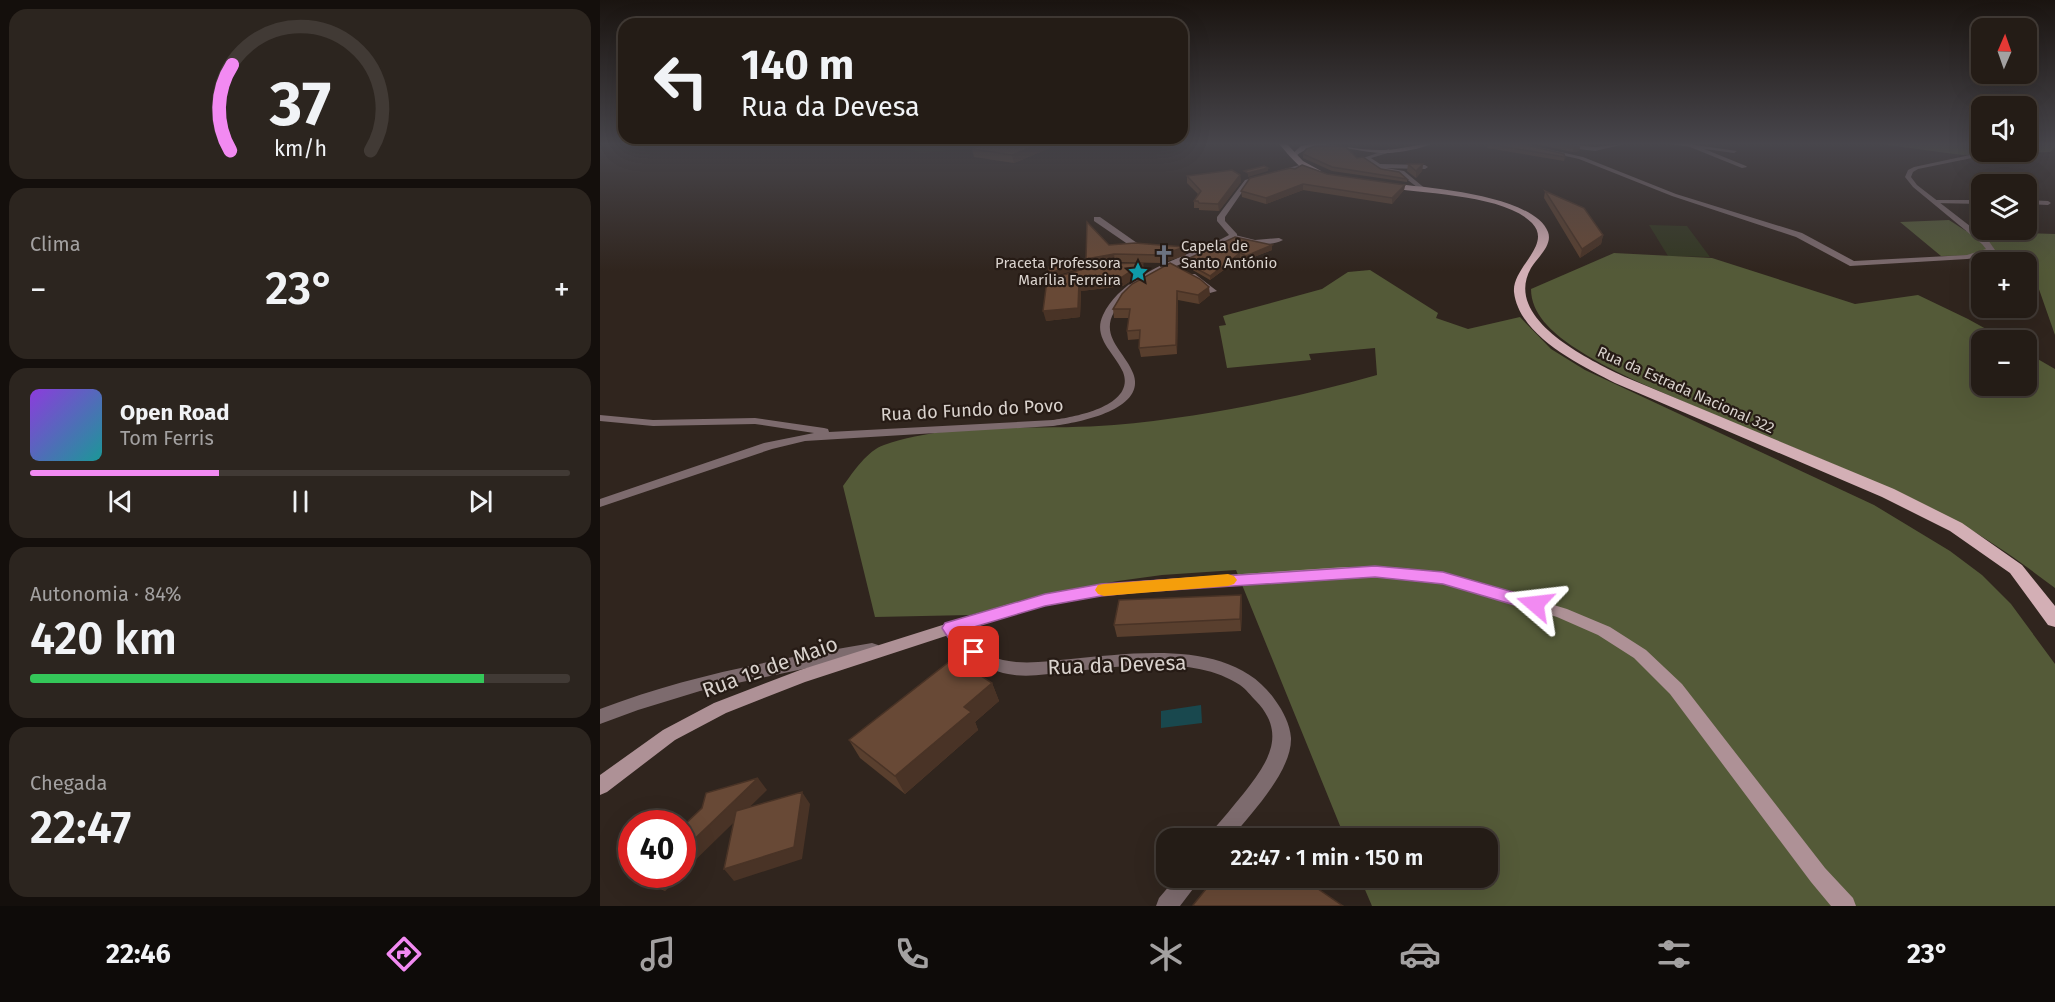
<!DOCTYPE html>
<html lang="pt">
<meta charset="utf-8">
<style>
:root{--surface:#241c16;--page:#2c251f;--text:#f1f3f6;--muted:#a3a1a1;--line:#413a35;--accent:#f28af2}
body{margin:0;font-family:"Fira Sans",sans-serif;background:var(--page);color:var(--text);height:100vh;display:flex;flex-direction:column;font-size:22px;white-space:nowrap}
*{box-sizing:border-box;margin:0}
p{font-size:20px;color:var(--muted)}
.icon{flex:none;width:33px;height:33px;fill:none;stroke:currentColor;stroke-width:2;stroke-linecap:round;stroke-linejoin:round}
.map{position:relative;flex:1;overflow:hidden}
.panel{display:flex;flex-direction:column;gap:9px;padding:9px;background:#140f0c;width:600px}
.panel>*{flex:none}
.guide{position:absolute;left:18px;top:18px;width:570px;height:126px;border-radius:18px;box-shadow:0 6px 24px #0002,0 0 0 2px var(--line);background:#241c16;color:var(--text);overflow:hidden}
.needle{width:39px;rotate:2deg}
.tools{position:absolute;left:1371px;top:18px;display:grid;gap:12px}
.tools a{display:grid;place-items:center;width:66px;height:66px;border-radius:12px;background:var(--surface);box-shadow:0 6px 24px #0002,0 0 0 2px var(--line);font-size:30px}
.speed{position:absolute;left:18px;top:810px;display:flex;gap:12px;font-size:30px;font-weight:700;text-align:center}
.speed>*{display:grid;place-content:center;width:78px;height:78px;border-radius:50%;background:var(--surface);box-shadow:0 6px 24px #0002,0 0 0 2px var(--line);line-height:1}
.speed .limit{border:9px solid #d22;background:#fff;color:#111}
.pin{position:absolute;display:grid;place-items:center;width:51px;height:51px;color:#fff;margin:-26px;border-radius:12px;box-shadow:0 3px 9px #0006}
.me{position:absolute;width:66px;margin:-33px;rotate:287deg;stroke-linejoin:round;filter:drop-shadow(0 0 4px #0008)}
.turn{display:flex;align-items:center;gap:21px;height:126px;padding:0 24px;font-size:27px}
.turn .icon{width:78px;height:78px;stroke-width:2.5}
.turn b{display:block;font-size:42px;line-height:51px}
.big{font-size:45px;font-weight:600;line-height:1.1}
.panel .widget{flex:1;display:flex;flex-direction:column;justify-content:center;gap:9px;min-width:0;padding:0 21px;border-radius:18px;background:var(--page)}
.panel .dial{align-items:center;gap:0}
.dial svg{height:156px;overflow:visible;fill:none;stroke:var(--line);stroke-width:7;stroke-linecap:round;text-anchor:middle}
.dial text{fill:var(--text);stroke:none}
.song{display:flex;align-items:center;gap:18px}
.cover{width:72px;height:72px;border-radius:9px;background:linear-gradient(135deg,hsl(270 70% 55%),hsl(180 70% 35%))}
.played{height:6px;border-radius:3px;background:linear-gradient(90deg,var(--accent) 35%,var(--line) 35%)}
.keys{display:flex;justify-content:space-around;direction:ltr}
.heat{display:flex;justify-content:space-between;align-items:center;font-size:33px;direction:ltr}
.charge{height:9px;border-radius:4px;background:linear-gradient(90deg,#34c759 84%,var(--line) 0)}
.trip{position:absolute;left:556px;top:828px;width:342px;height:60px;border-radius:18px;background:var(--surface);box-shadow:0 6px 24px #0002,0 0 0 2px var(--line);font-weight:600;line-height:60px;text-align:center}
.tab-bar{display:flex;height:96px;justify-content:space-around;align-items:center;background:#0e0b09;color:var(--muted)}
.tab-bar .icon{width:42px;height:42px}
.tab-bar .current{color:var(--accent)}
.tab-bar b{font-size:27px;color:var(--text)}
main{display:flex;flex:1;min-height:0}
.map>svg:first-child{display:block}
.green{fill:#333721}
.forest{fill:#545a38}
.water{fill:#19484e}
.lines{fill:none;stroke-linecap:round;stroke-linejoin:round}
.lane{fill:#7d6b6e;fill-rule:evenodd}
.street{fill:#7d6b6e;fill-rule:evenodd}
.secondary{fill:#ae9196;fill-rule:evenodd}
.primary{fill:#d3afb5;fill-rule:evenodd}
.wall{fill:#593f2e}
.shaded-wall{fill:#493326}
.building{fill:#684936;stroke:#493326;stroke-width:1.5}
.route{fill:#f28af2;stroke:#9d5a9d;stroke-width:1.5}
.slow{fill:#f59e0b}
.labels{text-anchor:middle;stroke-width:4.5;stroke-linejoin:round;paint-order:stroke}
.far-poi-label{font-size:15px;fill:#d9d2cd;stroke:#261b15;text-anchor:start}
.far-street-label{font-size:15px;fill:#d9d2cd;stroke:#261b15}
.street-label{font-size:18px;fill:#d9d2cd;stroke:#261b15}
.near-street-label{font-size:21px;fill:#d9d2cd;stroke:#261b15}
</style>
<main>
<section class="panel">
<div class="widget dial"><svg viewBox="0 0 100 80">
<path d="M14 69A42 42 0 1 1 86 69"/>
<path d="M14 69A42 42 0 0 1 15 25" stroke="#f28af2"/>
<text x="50" y="56" font-size="32" font-weight="700">37</text>
<text x="50" y="72" font-size="11">km/h</text>
</svg></div>
<div class="widget"><p>Clima</p>
<div class="heat"><a>−</a><b class="big">23°</b><a>+</a></div>
</div>
<div class="widget">
<div class="song"><i class="cover"></i><div><b>Open Road</b><p>Tom Ferris</p></div></div>
<div class="played"></div>
<div class="keys"><svg class="icon" aria-label="previous" viewBox="0 0 24 24"><path d="M18 5L8 12l10 7zM5 5v14"/></svg><svg class="icon" aria-label="pause" viewBox="0 0 24 24"><path d="M8 5v14M16 5v14"/></svg><svg class="icon" aria-label="next" viewBox="0 0 24 24"><path d="M6 5l10 7-10 7zM19 5v14"/></svg></div>
</div>
<div class="widget"><p>Autonomia · 84%</p><b class="big">420 km</b><div class="charge"></div></div>
<div class="widget"><p>Chegada</p><b class="big">22:47</b></div>
</section>
<div class="map">
<svg width="1455" height="906" viewBox="0 0 1455 906">
<rect width="100%" height="100%" fill="#30251e"/>
<path class="green" d="M311,144H364L387,147L321,153L298,146Z
M1049,225L1087,226L1110,257L1068,256Z"/>
<path class="forest" d="M1280,144H1381L1382,152H1426L1427,144H1455V147L1450,152L1362,155Z
M1349,220L1366,231L1455,234V335L1434,275L1427,271L1426,262H1414L1402,255L1341,256L1300,222Z
M1014,253L1112,258L1255,304L1318,295L1368,319L1406,340H1382V386H1426L1427,353L1455,369V588C1423,564 1392,541 1357,522C1274,478 1184,445 1098,408C1056,389 1010,372 972,346C952,332 931,314 931,289Z
M770,270L838,313L836,318L868,329L920,317L951,349L985,370L1274,505L1350,551L1382,575L1411,604L1455,664V906H772L760,878H888V838H745L636,570L562,575L518,581L472,589L370,615L275,617L243,486C254,471 267,451 284,445C351,421 442,431 514,425C602,417 692,399 777,375L775,348L709,354L711,360L627,368L619,326L626,325L623,316L722,289L748,272Z"/>
<path class="water" d="M601,705L602,723L561,728V711Z"/>
<g class="lines">
<path class="lane" d="M280,144H309L306,146Z
M1092,144L1146,166L1147,167L1142,168L1090,147Z
M776,165H780L786,168L804,171L827,190L822,191L800,174L782,171L776,167Z
M1332,200H1382V204L1334,203L1332,202Z
M1426,200L1448,201L1451,203L1448,205L1426,204Z
M494,217H500L537,243L552,247L548,249L532,247L494,221Z
M631,234L655,240L679,238L683,240C667,248 648,242 631,238Z
M589,274H595L617,291L610,293L589,278Z"/>
<path class="street" d="M913,144H924L983,157L1076,194L1202,233L1254,261L1367,255L1386,249L1382,244L1313,187L1305,177L1308,170L1314,167L1370,155L1372,158L1318,169L1313,172L1311,177L1317,185L1388,240L1395,250L1383,257L1367,259L1250,266L1196,237L1072,196L979,159Z
M964,144L995,147L1025,144L995,151L962,147Z
M1069,144H1088L1137,151L1134,153Z
M789,149L791,152L771,158L780,164L825,165L828,167L825,169L779,168L763,158Z
M703,164L705,167L649,182L625,217V221L637,234V238C626,243 615,250 604,254C572,269 533,279 514,312C500,337 525,352 533,373C548,410 477,423 453,426L205,441L172,449L0,507V499L164,443L214,433L155,424L53,426L0,421V415L53,420L155,418L224,428L228,429L229,432L453,420C475,417 536,406 523,372C515,353 492,338 503,315C525,270 589,257 629,235L617,221V217L645,180Z
M351,622L357,624C369,638 384,655 403,660C425,665 449,661 471,659C535,653 633,638 675,700C683,711 690,724 691,738C692,771 651,814 631,838H609L612,831C623,819 633,806 644,793C667,764 688,734 656,701C651,696 646,689 640,685C593,654 519,667 467,672C447,674 427,678 408,674C382,669 356,651 343,628L345,624Z
M272,643L278,645L280,649L278,653L100,691L38,710L0,724V709C88,675 180,659 272,643Z
M576,878H599L596,885L580,906H556L559,898Z"/>
<path class="secondary" d="M714,144C737,144 762,151 784,150C800,150 815,144 831,144C821,149 793,154 781,153C755,152 717,137 696,156L691,155L701,146Z
M745,567L804,568L857,576L967,609L1010,627L1046,650L1082,684L1225,868L1253,898L1256,906H1231L1211,882L1070,694L1034,658L998,635L957,617L857,586L804,578L745,577L539,591L464,601L410,615L205,682L126,713L75,740L7,792L0,795V775L63,730L114,703L200,670L409,604L464,591L539,581Z"/>
<path class="primary" d="M679,144H687L703,161L721,171V175C703,175 690,156 679,144Z
M786,183C822,187 933,194 948,232C953,245 937,258 931,268C902,319 990,360 1025,377L1294,489L1362,523L1422,565L1455,606V627L1448,625L1410,573L1350,531L1282,497L1015,383C980,365 919,336 914,292C912,267 953,245 932,223C904,194 821,194 783,187L782,185Z"/>
</g>
<path class="wall" d="M360,144H459L414,163L374,157L372,149L380,146Z
M888,144L965,157L964,161L887,148Z
M935,144H962L980,147L979,151L973,152Z
M703,154L757,158L781,169L807,179V182L732,171L703,158Z
M808,164H823L822,171L816,178L807,171Z
M727,174L805,185L804,190L792,204L703,190L666,204L642,197L641,191Z
M640,175L641,182L619,211L599,210V208H594V201L598,194L587,183V176Z
M945,191L1003,235L1001,244L980,258L944,198Z
M509,245L585,247L586,255L561,263L515,262L500,264L543,263L544,272L523,286L481,291L480,317L446,321L499,265L488,267Z
M672,245V250L646,260L640,258L610,280L584,265L583,261Z
M532,284L610,295L599,304L578,300L577,354L541,357L539,348L540,339L528,340L527,331L529,318H514L513,309Z
M641,595L642,607L641,631L517,637L514,625Z
M392,683L399,701L375,722L378,730L305,794L260,758L249,740Z
M39,874H81L65,891L47,883Z"/>
<path class="shaded-wall" d="M439,144H459L414,163L412,155Z
M980,147L979,151L973,152V148Z
M823,164L822,171L816,178V171Z
M668,168V171L648,177V173Z
M640,175L641,182L619,211L618,204Z
M703,184V190L666,204V198Z
M805,185L804,190L792,204V198Z
M1003,235L1001,244L980,258L982,249Z
M672,245V250L646,260V256Z
M585,247L586,255L561,263L560,255Z
M640,253V258L610,280V276Z
M514,254L515,262L488,267L486,259Z
M484,263L485,267L450,278L449,273Z
M543,263L544,272L523,286L481,291L480,317L446,321L443,311L479,282Z
M609,287L610,295L599,304L598,295Z
M577,291L578,300L577,354L576,345Z
M641,595L642,607L641,631L640,619Z
M392,683L399,701L375,722L378,730L305,794L295,776L364,707Z
M158,778L167,790L82,873V851Z
M202,792L210,804L202,859L134,881L124,869Z
M58,874H81L65,891L53,879Z"/>
<path class="building" d="M386,144H439L412,155L372,149Z
M888,144H922L964,154L965,157Z
M954,144H961L980,147L973,148Z
M715,146H736L746,147L757,158L763,157L781,169L799,172L807,179L732,167L703,154L706,149Z
M808,164H823L816,171Z
M702,165L727,174L805,185L792,198L703,184L666,198L641,191L650,178L690,168L695,169Z
M664,166L668,168L648,173L644,171Z
M632,170L640,175L618,204L599,203L598,201H594L601,191L587,176Z
M945,191L984,208L1003,235L982,249Z
M487,222L509,245L535,243L585,247L560,255L514,254L486,259Z
M635,237L672,245L646,256L640,253L610,276L583,261Z
M484,263L449,273V267Z
M543,263L522,277L479,282L478,308L443,311L447,280L500,264Z
M570,263L600,279L609,287L598,295L577,291L576,345L539,348L540,330L527,331L530,309H513L522,294L532,284Z
M641,595L640,619L514,625L519,600Z
M354,658L392,683L364,707L371,712L295,776L249,740Z
M158,778L82,851V827L102,808L106,793Z
M202,792L194,847L124,869L136,811Z
M43,874H58L53,879Z
M615,878H666L676,884L680,878H702L743,906H595L593,905Z"/>
<linearGradient id="sky" x2="0" y2="1"><stop stop-color="#1a1410"/><stop offset="0.53" stop-color="#48464c"/><stop offset="1" stop-color="#48464c" stop-opacity="0"/></linearGradient>
<rect width="1455" height="271" fill="url(#sky)"/>
<path class="route" d="M775,566L843,572L941,600L943,604L941,609L935,611L843,584L775,577L539,592L501,596L445,606L364,630L383,652L380,657C365,661 349,640 342,628L345,623L445,594L501,584Z"/>
<path class="slow" d="M628,574L634,576L637,580L634,584L628,586L504,596L498,594L495,590L498,585L504,584Z"/>
<defs>
<g id="church-bare" transform="scale(1.62)"><path d="M-1.2-6h2.4v3.5h3.3v2.4h-3.3V6h-2.4V-.1h-3.3v-2.4h3.3Z" fill="#6b7280" stroke="#261b15" stroke-width="2.5" paint-order="stroke"/></g>
<g id="sight-bare" transform="scale(1.62)"><path d="M0-6L1.8-2.2L6-1.7L2.9 1.2L3.7 5.4L0 3.3L-3.7 5.4L-2.9 1.2L-6-1.7L-1.8-2.2Z" fill="#0f9aa8" stroke="#261b15" stroke-width="2.5" paint-order="stroke"/></g>
</defs>
<g fill-rule="evenodd">
<use href="#church-bare" x="564" y="255"/>
<use href="#sight-bare" x="538" y="272"/>
</g>
<g class="labels">
<g class="far-poi-label">
<text x="581" y="251">Capela de<tspan x="581" dy="17">Santo António</tspan></text>
<text x="521" y="268" text-anchor="end">Praceta Professora<tspan x="521" dy="17">Marília Ferreira</tspan></text>
</g>
<g class="far-street-label">
<text transform="translate(1086 390) rotate(24)" y="5">Rua da Estrada Nacional 322</text>
</g>
<g class="street-label">
<text transform="translate(372 410) rotate(-3)" y="6">Rua do Fundo do Povo</text>
</g>
<g class="near-street-label">
<text transform="translate(517 665) rotate(-2)" y="7">Rua da Devesa</text>
<text transform="translate(170 667) rotate(-20)" y="7">Rua 1º de Maio</text>
</g>
</g>
</svg>
<div class="tools">
<a><svg class="needle" viewBox="-14 -14 28 28"><path d="M0-13l5 13h-10z" fill="#e53935"/><path d="M0 13l5-13h-10z" fill="#a3a1a1"/></svg></a>
<a><svg class="icon" aria-label="sound" viewBox="0 0 24 24"><path d="M4 9h4l5-4v14l-5-4H4zM17 9q2 3 0 6"/></svg></a>
<a><svg class="icon" aria-label="layers" viewBox="0 0 24 24"><path d="M12 4l9 5-9 5-9-5zM3 14l9 5 9-5"/></svg></a>
<a>+</a>
<a>−</a>
</div>
<div class="speed"><div class="limit">40</div></div>
<div class="pin" style="left:374px;top:652px;background:#d93025"><svg class="icon" aria-label="arrive" viewBox="0 0 24 24"><path d="M6 21V4h12l-3 4 3 4H6"/></svg></div>
<svg class="me" style="left:935px;top:604px" viewBox="-20 -20 40 40"><path d="M0-17L14 15 0 8-14 15z" fill="#f28af2" stroke="#fff" stroke-width="4"/></svg>
<div class="trip">22:47 · 1 min · 150 m</div>
<div class="guide">
<div class="turn"><svg class="icon" aria-label="left" viewBox="0 0 24 24"><path d="M17 20v-9H6M10 6l-5 5 5 5"/></svg><div><b>140 m</b>Rua da Devesa</div></div>
</div>
</div>
</main>
<nav class="tab-bar">
<b>22:46</b>
<svg class="icon current" aria-label="directions" viewBox="0 0 24 24"><path d="M12 3l9 9-9 9-9-9zM9 14v-3h6M13 9l2 2-2 2"/></svg>
<svg class="icon" aria-label="music" viewBox="0 0 24 24"><path d="M9 18V5l10-2v13"/><circle cx="6" cy="18" r="3"/><circle cx="16" cy="16" r="3"/></svg>
<svg class="icon" aria-label="phone" viewBox="0 0 24 24"><path d="M5 4h4l2 5-3 2q2 4 5 5l2-3 5 2v4C11 20 4 13 5 4z"/></svg>
<svg class="icon" aria-label="climate" viewBox="0 0 24 24"><path d="M12 3v18M4 7l16 10M4 17L20 7"/></svg>
<svg class="icon" aria-label="car" viewBox="0 0 24 24"><path d="M5 17H2v-5l4-1 3-4h7l3 4 3 1v5h-3M9 17h6M6 11h13"/><circle cx="7" cy="17" r="2"/><circle cx="17" cy="17" r="2"/></svg>
<svg class="icon" aria-label="filters" viewBox="0 0 24 24"><path d="M4 7h16M4 17h16"/><circle cx="9" cy="7" r="2"/><circle cx="15" cy="17" r="2"/></svg>
<b>23°</b>
</nav>
